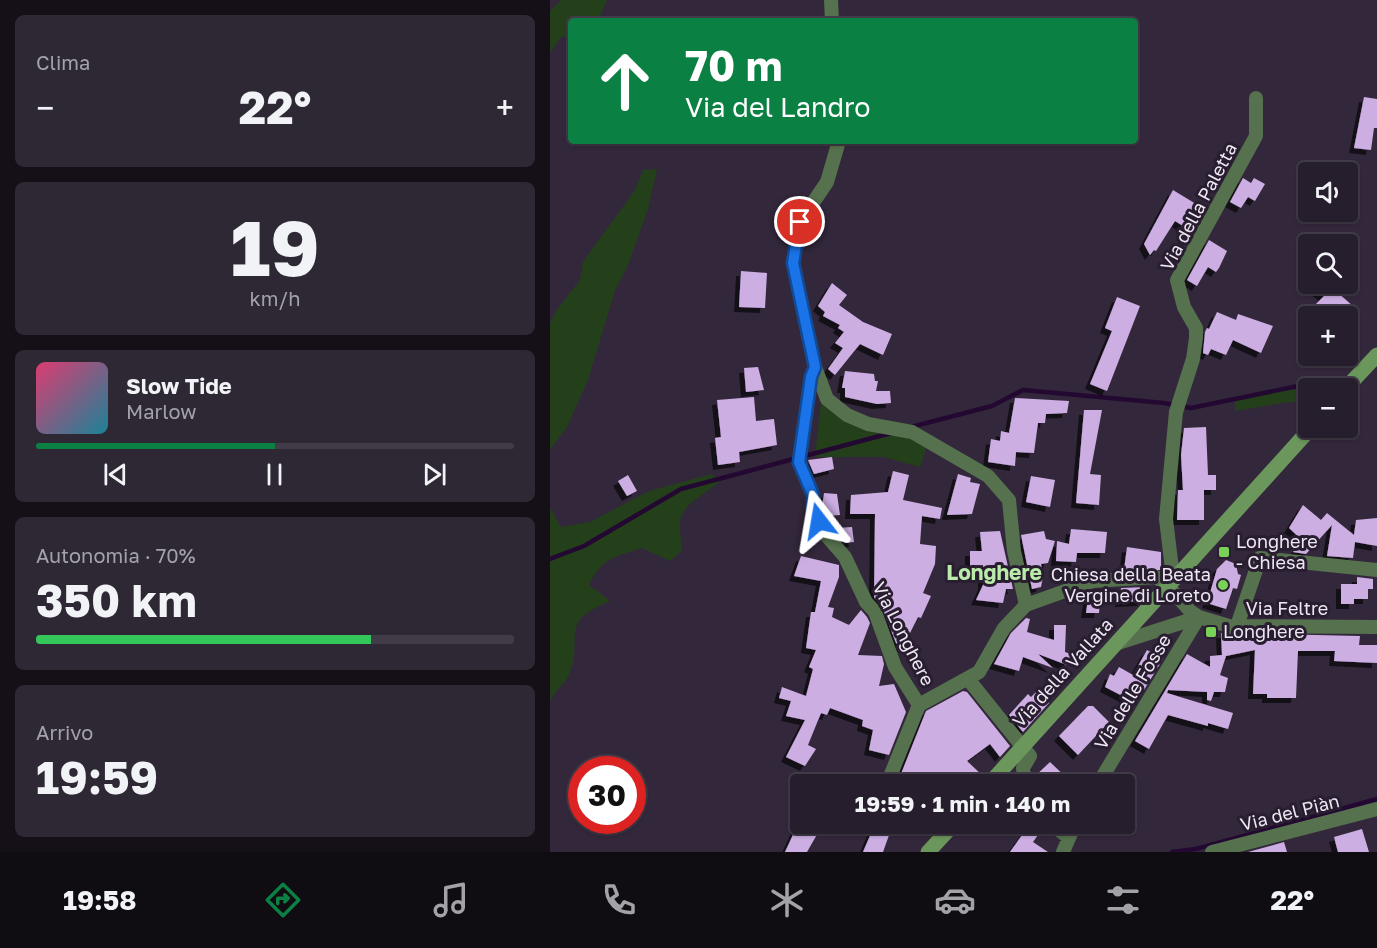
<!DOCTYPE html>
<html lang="it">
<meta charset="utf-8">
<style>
:root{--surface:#261e2c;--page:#2e2734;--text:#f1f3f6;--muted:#a4a2a9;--line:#423c48;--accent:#0b8043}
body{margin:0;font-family:"Golos Text",sans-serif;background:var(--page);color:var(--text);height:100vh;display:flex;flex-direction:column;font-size:22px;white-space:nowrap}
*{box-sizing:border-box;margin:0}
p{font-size:20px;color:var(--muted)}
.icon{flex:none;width:33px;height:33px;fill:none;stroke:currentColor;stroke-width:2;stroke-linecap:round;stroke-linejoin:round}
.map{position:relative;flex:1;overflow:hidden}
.details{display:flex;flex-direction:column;gap:15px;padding:15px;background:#151018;width:550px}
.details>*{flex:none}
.banner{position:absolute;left:18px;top:18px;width:570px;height:126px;border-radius:6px;box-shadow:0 2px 4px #0004,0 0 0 2px var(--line);background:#0b8043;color:#fff;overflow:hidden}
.buttons{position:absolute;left:748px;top:162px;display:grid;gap:12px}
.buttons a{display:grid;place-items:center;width:60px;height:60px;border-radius:6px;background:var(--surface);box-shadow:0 2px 4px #0004,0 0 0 2px var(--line);font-size:30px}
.speed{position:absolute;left:18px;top:756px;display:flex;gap:12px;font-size:30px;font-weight:700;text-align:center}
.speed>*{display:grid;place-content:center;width:78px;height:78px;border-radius:50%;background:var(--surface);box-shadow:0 2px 4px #0004,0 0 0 2px var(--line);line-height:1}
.speed .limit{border:9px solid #d22;background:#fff;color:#111}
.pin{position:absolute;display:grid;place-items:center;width:51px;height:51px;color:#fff;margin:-26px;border:3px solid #fff;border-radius:50%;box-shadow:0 2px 6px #0007}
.me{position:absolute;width:66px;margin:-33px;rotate:346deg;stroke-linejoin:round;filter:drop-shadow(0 0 4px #0008)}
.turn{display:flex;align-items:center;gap:21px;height:126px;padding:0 18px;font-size:27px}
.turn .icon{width:78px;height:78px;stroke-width:2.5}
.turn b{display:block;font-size:42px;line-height:51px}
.big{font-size:45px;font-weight:700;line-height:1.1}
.details .tile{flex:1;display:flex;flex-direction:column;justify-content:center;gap:9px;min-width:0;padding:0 21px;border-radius:9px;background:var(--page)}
.details .dial{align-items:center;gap:0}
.dial b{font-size:78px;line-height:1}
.song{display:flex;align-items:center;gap:18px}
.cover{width:72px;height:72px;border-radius:9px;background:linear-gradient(135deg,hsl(340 70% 55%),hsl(190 70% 35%))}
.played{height:6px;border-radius:3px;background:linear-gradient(90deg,var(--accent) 50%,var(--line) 50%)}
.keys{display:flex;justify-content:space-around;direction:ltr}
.heat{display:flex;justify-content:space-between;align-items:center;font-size:33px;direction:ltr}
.charge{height:9px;border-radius:4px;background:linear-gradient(90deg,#34c759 70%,var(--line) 0)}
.trip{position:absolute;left:240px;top:774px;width:345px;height:60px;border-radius:6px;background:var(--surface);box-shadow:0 2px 4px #0004,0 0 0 2px var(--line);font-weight:700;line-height:60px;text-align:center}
.menu{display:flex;height:96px;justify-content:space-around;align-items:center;background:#0f0c12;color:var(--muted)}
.menu .icon{width:42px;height:42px}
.menu .selected{color:var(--accent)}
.menu b{font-size:27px;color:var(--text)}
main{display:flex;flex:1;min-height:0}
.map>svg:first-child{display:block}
.green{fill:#24401a}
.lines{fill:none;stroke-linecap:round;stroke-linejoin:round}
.stream{stroke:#230832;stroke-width:4.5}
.building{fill:#ccaee3;filter:url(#shadow)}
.minor{stroke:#56714d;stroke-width:14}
.secondary{stroke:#6b965c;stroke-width:15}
.route-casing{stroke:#114b97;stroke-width:15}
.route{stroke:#1a73e8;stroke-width:10}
.poi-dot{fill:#79d158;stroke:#291e30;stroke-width:2}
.labels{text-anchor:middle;stroke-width:6;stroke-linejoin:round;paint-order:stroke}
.street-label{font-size:18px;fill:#efe8f4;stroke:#291e30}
.poi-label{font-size:18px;fill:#efe8f4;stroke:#291e30;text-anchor:start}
.quarter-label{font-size:21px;font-weight:bold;fill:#baebaa;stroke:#291e30}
</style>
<main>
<section class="details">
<div class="tile"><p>Clima</p>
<div class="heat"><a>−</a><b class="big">22°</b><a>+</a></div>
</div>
<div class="tile dial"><b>19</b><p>km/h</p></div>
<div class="tile">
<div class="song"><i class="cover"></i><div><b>Slow Tide</b><p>Marlow</p></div></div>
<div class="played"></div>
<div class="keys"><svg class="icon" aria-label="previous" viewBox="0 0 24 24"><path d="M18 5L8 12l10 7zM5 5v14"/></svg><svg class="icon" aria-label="pause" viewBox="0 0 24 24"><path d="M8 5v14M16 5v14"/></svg><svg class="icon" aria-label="next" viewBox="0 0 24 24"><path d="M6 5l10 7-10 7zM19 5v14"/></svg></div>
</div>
<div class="tile"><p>Autonomia · 70%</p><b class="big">350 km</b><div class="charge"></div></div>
<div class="tile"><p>Arrivo</p><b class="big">19:59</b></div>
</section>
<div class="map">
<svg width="827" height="852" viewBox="0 0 827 852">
<defs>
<filter id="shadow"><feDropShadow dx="-5" dy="5" stdDeviation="0" flood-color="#0009"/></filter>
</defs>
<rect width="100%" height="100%" fill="#33283b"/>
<path class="green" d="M11,0H57L48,21H21V36L11,37L0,53V11Z
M107,169L98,209L78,265L65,290L38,380L17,427L0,450V323L6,311L30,280L33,262L85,190L93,170Z
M742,389L759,392V402H738L685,411V396Z
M271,402L315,429L338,437L349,434L377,446L370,467L334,457H265Z
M162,474L169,482C157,493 137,501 131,517C128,526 132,542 132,551L120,561L92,548C65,557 52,557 39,585L60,601C6,623 35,636 19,675C14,685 3,692 0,702V508L11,527L40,522L99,491Z"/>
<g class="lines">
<path class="stream" d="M361,427L442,406L473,390L614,403L641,408L748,386L764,388
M0,559L34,546L131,489L341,433
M622,852L646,849L827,799"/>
</g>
<path class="building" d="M814,97L827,99V128H824L821,150L804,148Z
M693,178L701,183L704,178L715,184L705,201L698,197L691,208L680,202Z
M623,190L646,204L633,226L625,221L606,251L604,250L600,255L594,244Z
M659,240L677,251L669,268L666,272L658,267L647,286L637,280Z
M191,271L217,273L215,308L189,307Z
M282,283L297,295L289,305L313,322L342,334L333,355L310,344L285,375L278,369L293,348L285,343L294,332L288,328L290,325L273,316L275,312L268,306Z
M758,284H778L804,307L795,316H754L774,296Z
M567,297L590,306L557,391L540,384L562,331L555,328Z
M667,312L686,320L688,314L723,326L711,353L683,340L676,355L661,349L658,355L653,353L655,332L657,328L659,329Z
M208,367L214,390L196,392L194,368Z
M295,371L324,374L325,381H328L326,391H340L341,403L327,404L295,397V388H292Z
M204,397L206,421L224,419L227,445L189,452L190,462L168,465L165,438L171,437L167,400Z
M465,398L519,401L517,413L496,414L495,423H488L484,453L466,452L465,466L438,462L441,439L450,441L451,431L459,433Z
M534,410H552L540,474L551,475L549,505L526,503Z
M656,427L658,475H666V490H654V520H627L628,490H633L631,455L634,428Z
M282,457L284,469L264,474L258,460Z
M343,471L359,475L353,500L392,508L390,519L372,516L370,544L386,546L385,564L373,593L381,596L371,618L368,617L353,647L346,643L333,609L324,597L325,514H300L301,495L338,492Z
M408,474L421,478L420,482L430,484L422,514L397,515Z
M78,475L87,491L77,496L68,481Z
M481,476L505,480L500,507L476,502Z
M274,493L287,494L290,515L276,516L272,507Z
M753,505L771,520L777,513L804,535L806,520L827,518V546L805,542L803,558L777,556L782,525L756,554L743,552L753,541L739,528Z
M302,527L304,542L295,543L288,535L287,528Z
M521,529L557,532L555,553H527L526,562L506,561L507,541L519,544Z
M450,531L463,589H456L453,603L426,600L433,585V565L420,566V551H432L430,532Z
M494,531L496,539L505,541L498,563L491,564L493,577L491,587L482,589L471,535Z
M577,547L611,552V570H574Z
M251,556L289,565V577L278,607L284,608L282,617L299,625L311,610L317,617L320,623L308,655L332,656L334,664L329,686L344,684L356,712L339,755L319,750L323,730L312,726L313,720L280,708L277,715L271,713L258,745L266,749L255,766L236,757L255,720L236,716L241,701L229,698L232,687L256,696L263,669L259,667L266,650L256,648L261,612H265L271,581L244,576Z
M676,560L686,564L688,574L691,575L687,589L683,588L676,609L657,603L667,569Z
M807,577L823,579V589H818V599H804V604H791V584H807Z
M596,587V596L592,601L570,602L571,588Z
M551,590L549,613H536L539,592Z
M476,618L480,619L477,632L504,640V625H516L515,652L521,654L517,665L488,654L503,668L473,657L469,671L444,664L461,633Z
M671,633L810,636L809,645H827V663L784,661L785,651H748L746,698H717V694H703L705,650L676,656L670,675L678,678L675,692H664L661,701L657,700V692L618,690L617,693L683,713L678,729L658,723V726L618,715L599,749L585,741L637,654L660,667V656L672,655Z
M597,650L613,659L586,703L555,687L560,674L564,676L569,667L583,675Z
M413,691L417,692L460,746L450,757L440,744L417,761L433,776L430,784H347L376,711Z
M486,692L499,703L473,732L459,715L478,694L481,697Z
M538,706H543L559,722L528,755L509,736Z
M500,762L523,784H484L483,778Z
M248,824H273L257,852H235Z
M325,824H343L333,852H313Z
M480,824H492L493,828L483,842L498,852H460Z
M812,829L819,852H788L784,837Z
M734,842L737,852H698Z"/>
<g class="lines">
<path class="minor" d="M281,0L282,21
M289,141L277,182L250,222L243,263L265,367L277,399L297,415L318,424L362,432L438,476L459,500L464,551L476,605
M265,367L261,377L249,462L263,495V509L275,534L295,557L316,602L325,612L345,667L369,705L429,672L454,628L476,605L543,581L606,577L618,586L640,611L649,617L679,626L827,627
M628,575L622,569L616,519L626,412L643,359L646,338V328L634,307L627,280L706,136V98
M687,626L710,558L827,570
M568,643L649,617
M418,679L480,756L473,768L475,784
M337,784L369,705
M548,784L649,617
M501,824L518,837
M513,852L525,824
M662,852L827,809"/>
<path class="secondary" d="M796,388L827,355
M439,784L761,428
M378,852L404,824"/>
</g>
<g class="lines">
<g class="route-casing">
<path id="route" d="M250,222L243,263L265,367L261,377L249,462L263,495V509L269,521"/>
</g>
<use href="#route" class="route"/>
</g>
<g class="poi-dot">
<rect x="668" y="546" width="12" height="12" rx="3"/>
<circle cx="673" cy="585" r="6"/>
<rect x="655" y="626" width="12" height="12" rx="3"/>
</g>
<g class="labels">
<g class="street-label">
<text transform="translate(649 207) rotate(-62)" y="6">Via della Paletta</text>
<text x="737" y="615">Via Feltre</text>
<text transform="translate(353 634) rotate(63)" y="6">Via Longhere</text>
<text transform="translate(513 673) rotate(-48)" y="6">Via della Vallata</text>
<text transform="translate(583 692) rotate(-59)" y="6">Via delle Fosse</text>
<text transform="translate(740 813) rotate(-14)" y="6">Via del Piàn</text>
</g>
<g class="poi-label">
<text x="686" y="548">Longhere<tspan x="686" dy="21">- Chiesa</tspan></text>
<text x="661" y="581" text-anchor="end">Chiesa della Beata<tspan x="661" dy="21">Vergine di Loreto</tspan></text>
<text x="673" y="638">Longhere</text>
</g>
<g class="quarter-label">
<text x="444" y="580">Longhere</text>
</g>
</g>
</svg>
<div class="buttons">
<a><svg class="icon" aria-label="sound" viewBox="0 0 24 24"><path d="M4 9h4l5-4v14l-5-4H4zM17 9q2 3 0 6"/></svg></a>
<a><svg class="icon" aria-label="search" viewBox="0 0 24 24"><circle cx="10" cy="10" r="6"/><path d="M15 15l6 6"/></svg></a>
<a>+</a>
<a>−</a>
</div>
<div class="speed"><div class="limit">30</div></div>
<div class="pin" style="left:250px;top:222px;background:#d93025"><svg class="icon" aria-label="arrive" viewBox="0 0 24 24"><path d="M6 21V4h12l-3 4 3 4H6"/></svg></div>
<svg class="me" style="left:269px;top:521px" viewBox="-20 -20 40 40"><path d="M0-17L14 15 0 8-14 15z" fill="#1a73e8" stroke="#fff" stroke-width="4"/></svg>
<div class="trip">19:59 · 1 min · 140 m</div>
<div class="banner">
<div class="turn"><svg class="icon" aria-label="ahead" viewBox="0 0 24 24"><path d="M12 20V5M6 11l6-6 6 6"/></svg><div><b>70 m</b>Via del Landro</div></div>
</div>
</div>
</main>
<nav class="menu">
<b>19:58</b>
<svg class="icon selected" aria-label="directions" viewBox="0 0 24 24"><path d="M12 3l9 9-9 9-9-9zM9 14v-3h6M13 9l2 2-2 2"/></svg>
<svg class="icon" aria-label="music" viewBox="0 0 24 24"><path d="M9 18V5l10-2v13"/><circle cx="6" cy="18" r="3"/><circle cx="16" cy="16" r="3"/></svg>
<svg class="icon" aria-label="phone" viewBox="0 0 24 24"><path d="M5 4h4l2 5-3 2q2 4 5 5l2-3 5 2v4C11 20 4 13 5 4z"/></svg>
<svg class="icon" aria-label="climate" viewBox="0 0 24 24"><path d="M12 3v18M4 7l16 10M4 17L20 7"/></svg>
<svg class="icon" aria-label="car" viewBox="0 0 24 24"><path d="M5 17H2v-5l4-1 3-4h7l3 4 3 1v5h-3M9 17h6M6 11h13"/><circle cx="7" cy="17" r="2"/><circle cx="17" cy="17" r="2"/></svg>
<svg class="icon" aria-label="filters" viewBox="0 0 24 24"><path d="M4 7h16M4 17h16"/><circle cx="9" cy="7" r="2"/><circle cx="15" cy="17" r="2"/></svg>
<b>22°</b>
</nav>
